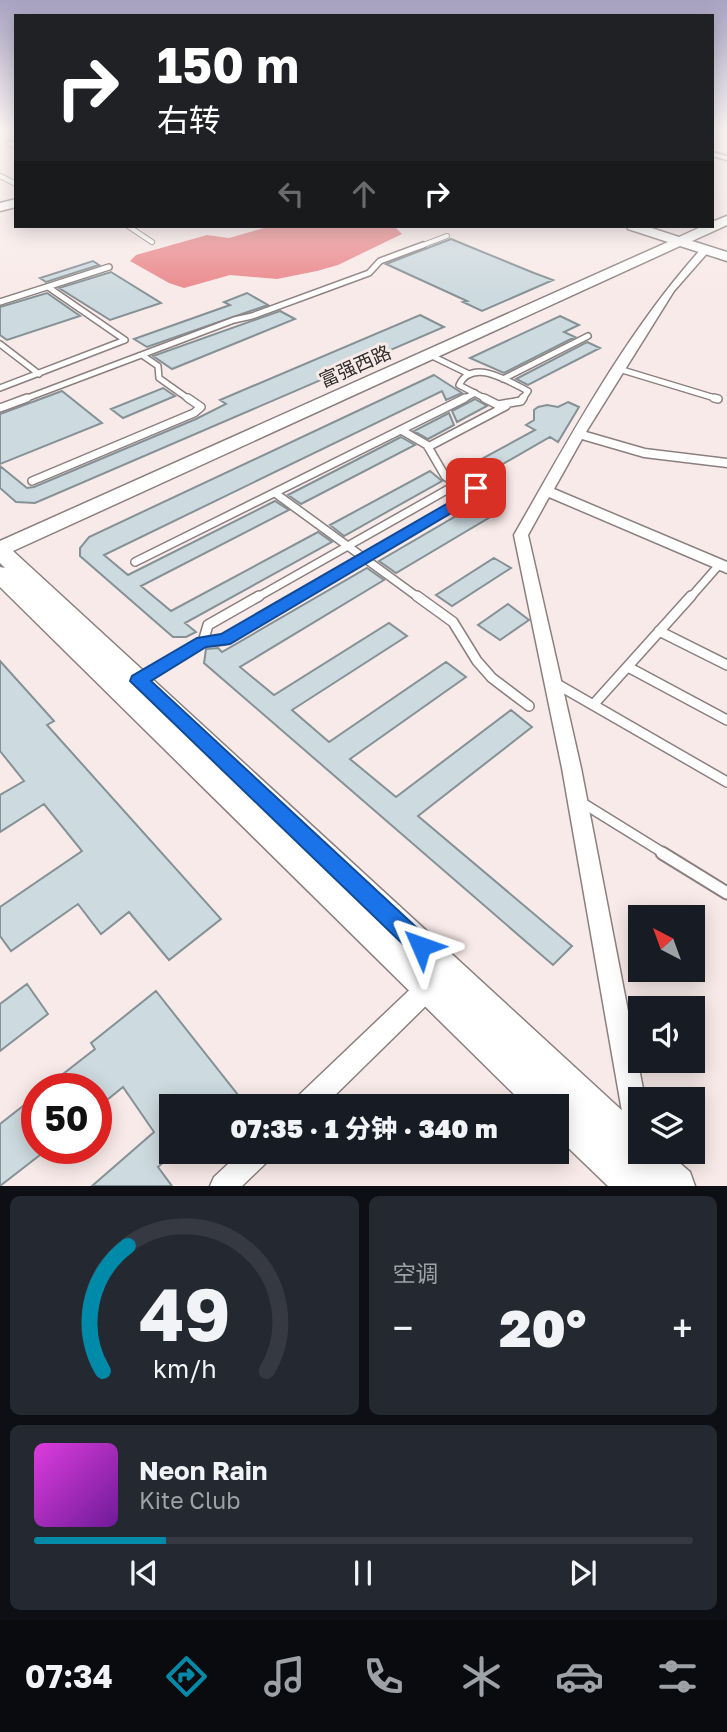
<!DOCTYPE html>
<html lang="zh">
<meta charset="utf-8">
<style>
:root{--surface:#171b24;--page:#242831;--text:#f1f3f6;--muted:#9ea1a6;--line:#363941;--accent:#008aa9}
body{margin:0;font-family:"Golos Text","Noto Sans SC",sans-serif;background:var(--page);color:var(--text);height:100vh;display:flex;flex-direction:column;font-size:26px;white-space:nowrap}
*{box-sizing:border-box;margin:0}
p{font-size:23px;color:var(--muted)}
.icon{flex:none;width:38px;height:38px;fill:none;stroke:currentColor;stroke-width:2;stroke-linecap:round;stroke-linejoin:round}
.map{position:relative;height:1186px;overflow:hidden}
.sheet{display:flex;flex-direction:column;gap:10px;padding:10px;background:#0d0f14;flex:1}
.sheet>*{flex:none}
.guide{position:absolute;left:14px;top:14px;width:700px;height:214px;border-radius:0px;box-shadow:0 4px 18px #0003;background:#202124;color:#fff;overflow:hidden}
.needle{width:46px;rotate:319deg}
.tools{position:absolute;left:628px;top:905px;display:grid;gap:14px}
.tools a{display:grid;place-items:center;width:77px;height:77px;border-radius:0px;background:var(--surface);box-shadow:0 4px 18px #0003;font-size:35px}
.speed{position:absolute;left:21px;top:1073px;display:flex;gap:14px;font-size:35px;font-weight:700;text-align:center}
.speed>*{display:grid;place-content:center;width:91px;height:91px;border-radius:50%;background:var(--surface);box-shadow:0 4px 18px #0003;line-height:1}
.speed .limit{border:10px solid #d22;background:#fff;color:#111}
.pin{position:absolute;display:grid;place-items:center;width:60px;height:60px;color:#fff;margin:-30px;border-radius:14px;box-shadow:0 4px 10px #0006}
.me{position:absolute;width:77px;margin:-38px;rotate:313deg;stroke-linejoin:round;filter:drop-shadow(0 0 5px #0008)}
.turn{display:flex;align-items:center;gap:24px;height:147px;padding:0 28px;font-size:32px}
.turn .icon{width:91px;height:91px;stroke-width:2.5}
.turn b{display:block;font-size:49px;line-height:60px}
.lanes{display:flex;align-items:center;height:66px;padding:0 28px;background:#0003;justify-content:center;gap:35px;direction:ltr}
.lanes .off{opacity:.35}
.big{font-size:52px;font-weight:800;line-height:1.1}
.sheet .card{flex:1;display:flex;flex-direction:column;justify-content:center;gap:10px;min-width:0;padding:0 24px;border-radius:10px;background:var(--page)}
.sheet .dial{align-items:center;gap:0}
.dial svg{height:182px;overflow:visible;fill:none;stroke:var(--line);stroke-width:7;stroke-linecap:round;text-anchor:middle}
.dial text{fill:var(--text);stroke:none}
.song{display:flex;align-items:center;gap:21px}
.cover{width:84px;height:84px;border-radius:10px;background:linear-gradient(135deg,hsl(300 70% 55%),hsl(280 70% 35%))}
.played{height:7px;border-radius:4px;background:linear-gradient(90deg,var(--accent) 20%,var(--line) 20%)}
.keys{display:flex;justify-content:space-around;direction:ltr}
.heat{display:flex;justify-content:space-between;align-items:center;font-size:38px;direction:ltr}
.sheet .tiles{flex:1;display:grid;gap:10px;grid-template-columns:1fr 1fr}
.card:last-child{grid-column:span 2}
.trip{position:absolute;left:159px;top:1094px;width:410px;height:70px;border-radius:0px;background:var(--surface);box-shadow:0 4px 18px #0003;font-weight:800;line-height:70px;text-align:center}
.menu{display:flex;height:112px;justify-content:space-around;align-items:center;background:#090b0e;color:var(--muted)}
.menu .icon{width:49px;height:49px}
.menu .active{color:var(--accent)}
.menu b{font-size:32px;color:var(--text)}
.map>svg:first-child{display:block}
.water{fill:#ea898c}
.building{fill:#cddadf;stroke:#859195;stroke-width:2}
.lines{fill:none;stroke-linecap:round;stroke-linejoin:round}
.lane-far4-casing{stroke:#8c7f7f;stroke-width:6}
.lane-far3-casing{stroke:#8c7f7f;stroke-width:8}
.lane-far2-casing{stroke:#8c7f7f;stroke-width:10}
.lane-far1-casing{stroke:#8c7f7f;stroke-width:12}
.lane-casing{stroke:#8c7f7f;stroke-width:15}
.street-casing{stroke:#8c7f7f;stroke-width:3}
.secondary-casing{stroke:#8c7f7f;stroke-width:3}
.lane-far4{stroke:#fff;stroke-width:4.5}
.lane-far3{stroke:#fff;stroke-width:5}
.lane-far2{stroke:#fff;stroke-width:7}
.lane-far1{stroke:#fff;stroke-width:9}
.lane{stroke:#fff;stroke-width:11}
.street{fill:#fff;fill-rule:evenodd}
.secondary{fill:#fff;fill-rule:evenodd}
.route{fill:#1a73e8;stroke:#114b97;stroke-width:2}
.labels{text-anchor:middle;stroke-width:6;stroke-linejoin:round;paint-order:stroke}
.far-street-label{font-size:19px;fill:#302b2b;stroke:#f8eae9}
</style>
<div class="map">
<svg width="727" height="1186" viewBox="0 0 727 1186">
<rect width="100%" height="100%" fill="#f8eae9"/>
<path class="water" d="M271,226H394L402,234L338,265L317,271L277,279L230,275L184,288L169,283L130,261L136,255L207,235L229,238Z"/>
<path class="building" d="M451,239L534,273L553,280L482,311L463,302L467,301L386,264Z
M93,261L99,265L46,282L40,278Z
M111,272L161,303L110,320L59,288Z
M47,293L80,316L7,340L0,335V307Z
M247,293L268,305L147,347L134,339L230,305L224,302Z
M280,311L295,319L172,369L153,356Z
M420,315L444,327L35,503L16,502L0,488V466L27,488L34,487L196,419L226,404L220,400Z
M560,316L579,325L564,332L575,337L504,373L470,358Z
M587,342L600,348L528,385L516,379Z
M434,375L462,393L446,400L442,391L104,555L128,575L275,501L289,510L141,586L171,611L318,532L332,542L185,623L196,632L186,637H173L80,556V548L89,537Z
M163,388L175,396L123,418L111,409Z
M62,391L102,423L0,464V414Z
M475,399L487,406L457,422L452,411Z
M568,402L579,407L558,442L550,437L489,472L474,463L535,430L526,425L534,420V410L538,407L547,405L558,407Z
M449,413L454,425L428,439L414,431Z
M401,437L415,445L301,504L288,495Z
M430,471L442,481L344,536L330,525Z
M480,502L497,513L396,573L379,561Z
M494,558L511,568L452,606L436,595Z
M367,568L384,580L240,667L274,695L389,623L407,636L292,710L329,742L446,662L466,677L350,759L396,797L511,710L532,727L418,816L572,946L553,965L204,663L206,649L218,648L222,652Z
M508,604L529,620L500,640L478,625Z
M0,661L54,721L47,725L221,919L169,960L129,912L101,934L78,904L11,951L0,936V907L82,851L44,804L0,832V795L24,781L0,751Z
M27,984L48,1014L0,1051V1004Z
M156,991L238,1095L226,1106H172V1155L158,1167L172,1186H92L154,1132L123,1087L96,1109V1088H45L95,1049L91,1043Z
M37,1095V1148H49L0,1186V1124Z"/>
<g class="lines">
<g class="lane-far4-casing">
<path id="lane-far4" d="M9,143L16,147
M0,176L16,184
M128,226L152,242
M418,247L447,236"/>
</g>
<g class="lane-far3-casing">
<path id="lane-far3" d="M0,302L109,267
M0,344L39,374
M142,355L158,366L159,378L190,400
M430,355L469,374
M619,369L718,399
M503,379L588,336
M0,388L125,340L48,287
M22,400L234,320L252,316L369,273L380,261L423,245
M462,400L475,393
M488,400L459,385C473,357 509,382 528,391L522,400"/>
</g>
<g class="lane-far2-casing">
<path id="lane-far2" d="M484,398L498,405L521,401L523,398
M714,398L718,399
M0,408L27,398
M401,430L427,445L445,476L457,484
M428,447L506,406
M32,481L194,413L201,407L188,398
M275,493L419,598
M135,562L465,398
M256,598L459,483L476,488L475,493L296,598
M690,598L719,565"/>
</g>
<g class="lane-far1-casing">
<path id="lane-far1" d="M259,596L208,625L203,642L224,640L299,596
M417,596L453,622L477,661L492,678L529,706
M659,631L727,665
M628,667L727,720
M139,680L203,642
M555,683L727,782
M593,705L691,596
M581,802L665,854"/>
</g>
<g class="lane-casing">
<path id="lane" d="M662,853L727,893"/>
</g>
<g class="street-casing">
<path id="street" d="M712,152L727,156V160L712,156Z
M702,248L710,250L674,291L586,432L645,449L727,459V467L644,457L582,439L554,489L727,562V573L549,497L528,535L581,768L645,1099H640V1152H643L640,1153L631,1149L627,1140L562,768L514,535C569,439 626,332 702,248Z
M429,976L437,979L440,987L437,995L324,1106H293L297,1097L421,979Z
M241,1152H272L268,1161L242,1186H210L214,1177Z"/>
</g>
<g class="secondary-casing">
<path id="secondary" d="M16,199V207L0,211V203Z
M727,216V225L692,241L727,252V261L680,246L13,551L640,1127V1152H667L690,1172L695,1186H608L556,1136V1106H526L0,587V567L5,568L0,563V541L668,242L628,229L627,226H645L679,237L703,226H712V222Z"/>
</g>
<use href="#lane-far4" class="lane-far4"/>
<use href="#lane-far3" class="lane-far3"/>
<use href="#lane-far2" class="lane-far2"/>
<use href="#lane-far1" class="lane-far1"/>
<use href="#lane" class="lane"/>
<use href="#street" class="street"/>
<use href="#secondary" class="secondary"/>
</g>
<linearGradient id="sky" x2="0" y2="1"><stop stop-color="#a9a3c3"/><stop offset="0.44" stop-color="#fcf6f5"/><stop offset="1" stop-color="#fcf6f5" stop-opacity="0"/></linearGradient>
<rect width="727" height="294" fill="url(#sky)"/>
<path class="route" d="M476,484L483,488L480,496L230,644L206,647L151,681L429,939L432,946L429,954L421,957L413,954L130,681L132,676L197,638L221,634L469,491L471,485Z"/>
<g class="labels">
<g class="far-street-label">
<text transform="translate(355 366) rotate(-24)" y="7">富强西路</text>
</g>
</g>
</svg>
<div class="tools">
<a><svg class="needle" viewBox="-14 -14 28 28"><path d="M0-13l5 13h-10z" fill="#e53935"/><path d="M0 13l5-13h-10z" fill="#9ea1a6"/></svg></a>
<a><svg class="icon" aria-label="sound" viewBox="0 0 24 24"><path d="M4 9h4l5-4v14l-5-4H4zM17 9q2 3 0 6"/></svg></a>
<a><svg class="icon" aria-label="layers" viewBox="0 0 24 24"><path d="M12 4l9 5-9 5-9-5zM3 14l9 5 9-5"/></svg></a>
</div>
<div class="speed"><div class="limit">50</div></div>
<div class="pin" style="left:476px;top:488px;background:#d93025"><svg class="icon" aria-label="arrive" viewBox="0 0 24 24"><path d="M6 21V4h12l-3 4 3 4H6"/></svg></div>
<svg class="me" style="left:421px;top:946px" viewBox="-20 -20 40 40"><path d="M0-17L14 15 0 8-14 15z" fill="#1a73e8" stroke="#fff" stroke-width="4"/></svg>
<div class="trip">07:35 · 1 分钟 · 340 m</div>
<div class="guide">
<div class="turn"><svg class="icon" aria-label="right" viewBox="0 0 24 24"><path d="M7 20v-9h11M14 6l5 5-5 5"/></svg><div><b>150 m</b>右转</div></div>
<div class="lanes"><svg class="icon off" aria-label="left" viewBox="0 0 24 24"><path d="M17 20v-9H6M10 6l-5 5 5 5"/></svg><svg class="icon off" aria-label="ahead" viewBox="0 0 24 24"><path d="M12 20V5M6 11l6-6 6 6"/></svg><svg class="icon" aria-label="right" viewBox="0 0 24 24"><path d="M7 20v-9h11M14 6l5 5-5 5"/></svg></div>
</div>
</div>
<section class="sheet">
<div class="tiles">
<div class="card dial"><svg viewBox="0 0 100 80">
<path d="M14 69A42 42 0 1 1 86 69"/>
<path d="M14 69A42 42 0 0 1 25 14" stroke="#008aa9"/>
<text x="50" y="56" font-size="32" font-weight="700">49</text>
<text x="50" y="72" font-size="11">km/h</text>
</svg></div>
<div class="card"><p>空调</p>
<div class="heat"><a>−</a><b class="big">20°</b><a>+</a></div>
</div>
<div class="card">
<div class="song"><i class="cover"></i><div><b>Neon Rain</b><p>Kite Club</p></div></div>
<div class="played"></div>
<div class="keys"><svg class="icon" aria-label="previous" viewBox="0 0 24 24"><path d="M18 5L8 12l10 7zM5 5v14"/></svg><svg class="icon" aria-label="pause" viewBox="0 0 24 24"><path d="M8 5v14M16 5v14"/></svg><svg class="icon" aria-label="next" viewBox="0 0 24 24"><path d="M6 5l10 7-10 7zM19 5v14"/></svg></div>
</div>
</div>
</section>
<nav class="menu">
<b>07:34</b>
<svg class="icon active" aria-label="directions" viewBox="0 0 24 24"><path d="M12 3l9 9-9 9-9-9zM9 14v-3h6M13 9l2 2-2 2"/></svg>
<svg class="icon" aria-label="music" viewBox="0 0 24 24"><path d="M9 18V5l10-2v13"/><circle cx="6" cy="18" r="3"/><circle cx="16" cy="16" r="3"/></svg>
<svg class="icon" aria-label="phone" viewBox="0 0 24 24"><path d="M5 4h4l2 5-3 2q2 4 5 5l2-3 5 2v4C11 20 4 13 5 4z"/></svg>
<svg class="icon" aria-label="climate" viewBox="0 0 24 24"><path d="M12 3v18M4 7l16 10M4 17L20 7"/></svg>
<svg class="icon" aria-label="car" viewBox="0 0 24 24"><path d="M5 17H2v-5l4-1 3-4h7l3 4 3 1v5h-3M9 17h6M6 11h13"/><circle cx="7" cy="17" r="2"/><circle cx="17" cy="17" r="2"/></svg>
<svg class="icon" aria-label="filters" viewBox="0 0 24 24"><path d="M4 7h16M4 17h16"/><circle cx="9" cy="7" r="2"/><circle cx="15" cy="17" r="2"/></svg>
</nav>
